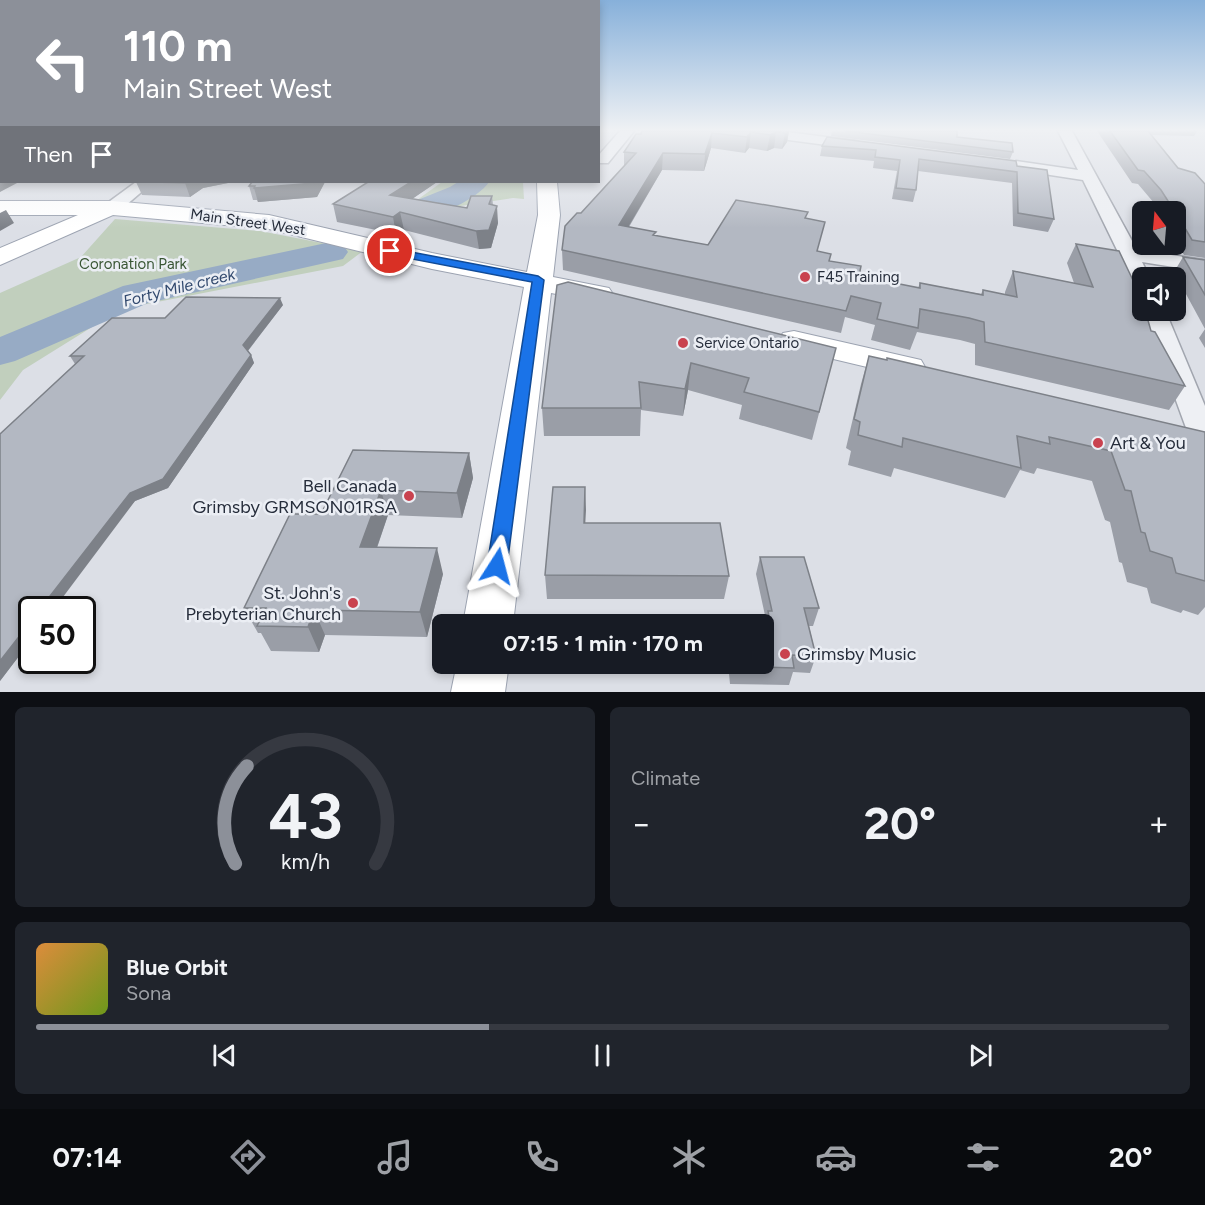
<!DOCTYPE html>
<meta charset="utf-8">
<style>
:root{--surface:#171b24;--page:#20242c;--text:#f1f3f6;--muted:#9ea1a6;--line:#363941;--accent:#8c9099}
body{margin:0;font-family:Figtree,sans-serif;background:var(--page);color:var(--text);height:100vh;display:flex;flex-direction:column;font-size:22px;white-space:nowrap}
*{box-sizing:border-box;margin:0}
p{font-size:20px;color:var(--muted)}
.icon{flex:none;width:33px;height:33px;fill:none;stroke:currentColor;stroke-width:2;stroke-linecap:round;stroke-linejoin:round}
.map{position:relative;height:692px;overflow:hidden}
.details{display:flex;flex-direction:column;gap:15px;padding:15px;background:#0d0f14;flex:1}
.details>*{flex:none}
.banner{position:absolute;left:0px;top:0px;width:600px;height:183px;box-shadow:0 3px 9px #0003;background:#8c9099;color:#fff;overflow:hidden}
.needle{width:39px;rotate:344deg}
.tools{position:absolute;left:1132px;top:201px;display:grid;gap:12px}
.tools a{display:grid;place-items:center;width:54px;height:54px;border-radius:9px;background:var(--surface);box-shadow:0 3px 9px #0003;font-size:30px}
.speed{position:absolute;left:18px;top:596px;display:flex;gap:12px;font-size:30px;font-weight:700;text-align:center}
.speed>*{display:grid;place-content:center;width:78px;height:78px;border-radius:50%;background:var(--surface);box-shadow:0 3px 9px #0003;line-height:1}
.speed .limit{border:3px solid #111;border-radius:9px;background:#fff;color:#111}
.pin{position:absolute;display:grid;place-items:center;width:51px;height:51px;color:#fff;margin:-26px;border:3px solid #fff;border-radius:50%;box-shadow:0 2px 6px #0007}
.me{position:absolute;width:66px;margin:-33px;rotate:9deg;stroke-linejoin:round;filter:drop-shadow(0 0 4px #0008)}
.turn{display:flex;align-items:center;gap:21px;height:126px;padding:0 24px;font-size:27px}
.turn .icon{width:78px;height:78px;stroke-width:2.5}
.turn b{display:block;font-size:42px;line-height:51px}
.then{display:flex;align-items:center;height:57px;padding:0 24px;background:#0003;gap:12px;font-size:22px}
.big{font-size:45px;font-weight:700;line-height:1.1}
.details .tile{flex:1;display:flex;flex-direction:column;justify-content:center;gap:9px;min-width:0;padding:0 21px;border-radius:9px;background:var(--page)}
.details .dial{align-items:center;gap:0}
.dial svg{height:156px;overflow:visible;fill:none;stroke:var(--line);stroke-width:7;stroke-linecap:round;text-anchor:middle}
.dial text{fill:var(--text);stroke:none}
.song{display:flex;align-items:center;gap:18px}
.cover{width:72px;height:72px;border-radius:9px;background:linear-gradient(135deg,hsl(30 70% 55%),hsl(80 70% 35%))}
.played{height:6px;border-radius:3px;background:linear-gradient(90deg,var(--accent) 40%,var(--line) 40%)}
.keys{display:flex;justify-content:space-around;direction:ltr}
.heat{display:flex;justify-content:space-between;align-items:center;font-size:33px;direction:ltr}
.details .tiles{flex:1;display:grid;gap:15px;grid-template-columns:1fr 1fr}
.tile:last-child{grid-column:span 2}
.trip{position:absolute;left:432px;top:614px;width:342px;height:60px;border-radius:9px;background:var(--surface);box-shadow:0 3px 9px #0003;font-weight:700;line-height:60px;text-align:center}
.menu{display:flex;height:96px;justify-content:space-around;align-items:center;background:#090b0e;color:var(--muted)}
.menu .icon{width:42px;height:42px}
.menu .active{color:var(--accent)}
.menu b{font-size:27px;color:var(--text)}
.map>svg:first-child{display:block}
.green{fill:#c1cfbd}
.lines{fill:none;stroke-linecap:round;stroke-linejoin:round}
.river{fill:#97abc5;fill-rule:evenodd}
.minor-casing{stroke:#a2a6af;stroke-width:3}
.major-casing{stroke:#9ca3b1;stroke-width:2}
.minor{fill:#eef0f4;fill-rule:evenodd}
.major{fill:#fff;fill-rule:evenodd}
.wall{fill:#9a9ea7}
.shaded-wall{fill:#7d8188}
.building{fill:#b3b8c2;stroke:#7d8188;stroke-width:1.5}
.route{fill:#1a73e8;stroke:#114b97;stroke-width:1.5}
.poi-dot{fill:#c9424f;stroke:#ebeef4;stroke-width:2}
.labels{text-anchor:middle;stroke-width:5;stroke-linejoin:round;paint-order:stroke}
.street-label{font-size:15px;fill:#262d3b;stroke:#ebeef4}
.park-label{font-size:15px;fill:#395634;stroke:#ebeef4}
.poi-label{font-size:15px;fill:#262d3b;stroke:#ebeef4;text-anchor:start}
.water-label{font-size:16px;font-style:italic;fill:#32496e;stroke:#ebeef4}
.near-poi-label{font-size:18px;fill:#262d3b;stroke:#ebeef4;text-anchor:start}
</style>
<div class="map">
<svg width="1205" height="692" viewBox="0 0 1205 692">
<rect width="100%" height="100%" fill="#dcdfe6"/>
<path class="green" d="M442,182H523L524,199L513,198L454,207L403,210Z
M115,219L260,231L363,251L343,266L121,309L23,370L0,400V293L81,257Z"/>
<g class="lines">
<path class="river" d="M458,182H489C476,201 427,223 405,217L401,211L405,205L450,187Z
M331,242L343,245L348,252L343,259L148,303L15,361L0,365V337L123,286Z"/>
<g class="minor-casing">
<path id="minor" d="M620,131H634L608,163H598V156Z
M743,131H779L857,141L864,145L857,149L750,135Z
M1058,131H1072L1137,250L1205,260V272L1142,262L1150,278H1143V291L1136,289L1083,180L1011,169L1008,166L1016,161L1078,170Z
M136,182H153L118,212H106L103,208L106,204Z
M1143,310H1165L1205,406V445L1193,443L1189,436Z"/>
</g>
<g class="major-casing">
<path id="major" d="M537,182H557L560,215L553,277L609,288L613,294L609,300L599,302L551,293L513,624H463L524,287L432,269L269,229L113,215L0,265V248L78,215H0V201H112L269,215L432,253L527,272L538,215Z
M794,331L921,360L925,367L921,374L909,377L783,347L778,340L783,333Z
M457,663H509L505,692H451Z"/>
</g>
<use href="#minor" class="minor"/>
<use href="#major" class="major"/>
</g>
<path class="wall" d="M642,131H789L787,142L782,149L774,148L767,151L749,148L745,153L711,148L704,171L662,170L629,227L655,236L708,245L806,219L818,251L830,261L859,276L918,288L920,283L981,294L983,290L1005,295V292L1013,271L1074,283L1067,263L1076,244L1151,331L1185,386L1169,410L975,365V344L960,340L917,332L910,350L871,340L875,325L845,317L841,333L563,270L562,250L581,213L624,167V152L641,134Z
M832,131H957V137L1013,152L1010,159L831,136Z
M1097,131H1197L1194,136L1152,135L1178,168L1205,184V348L1199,338L1205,329L1174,272L1183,257L1203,260L1205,258L1184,255L1176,241V212H1159L1154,203L1138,184L1132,183Z
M827,137L1017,166L1054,219L1048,232L1013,226L1012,183L918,171L916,190L913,202L892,199L897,171L873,168L874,161L820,156L822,146Z
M136,182H233L203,188L190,197L142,195Z
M252,182H325L317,197L258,202L257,200H253L249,186Z
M368,182H437L412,199L467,208L492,196L493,205L498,223L491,248L479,249L404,230L396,234L337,222L333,204Z
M557,285L829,375L812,440L739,419L742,405L688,390L683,416L641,410L640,436H544L542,408Z
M283,305L248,351L251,355L254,363L168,488L135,501L32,609V639L0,681L75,364L70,356L165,318Z
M869,356L1205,432V607L1198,615L1183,610L1181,613L1151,603L1147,588L1127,582L1122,563L1119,562L1110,522L1105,520L1092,481L1037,468L1034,474L1020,470L1005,498L894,468L891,477L848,465L851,451L846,448L861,384Z
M469,453L473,478L462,518L388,515L377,548L443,574L427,637L325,635L319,652L271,651L261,633H258L244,608L321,514Z
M585,487V523L729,576L724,599H547L545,575Z
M760,557L819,608L813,626H809L816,656L810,673L793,672L789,685L730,684L728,663H764V627L766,620L756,574Z"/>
<path class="shaded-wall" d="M787,131H789L787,142L782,149L785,133Z
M751,132L749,148L745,153L747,137Z
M776,132L774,148L767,151L770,135Z
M712,133L711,148L704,171L705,154Z
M663,153L662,170L618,244L619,225Z
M0,171H2V182H19L0,192Z
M187,182H233L203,188L190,197L185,183Z
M314,182H325L317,197L258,202L254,188Z
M411,182H437L393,212L390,195Z
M497,206L498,223L491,248L479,249L476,231Z
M6,210L14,223L0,231V213Z
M400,212L404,230L396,234L393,217Z
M280,298L283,305L246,353L243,345Z
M251,355L254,363L168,488L135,501L54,609H40L130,493Z
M691,363L688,390L683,416L685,389Z
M469,453L473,478L462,518L457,493Z
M585,487L586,510L584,547V523Z
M381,490L388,515L368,573L360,547Z
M437,548L443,574L427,637L420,612Z
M314,610L325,635L319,652L308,627Z
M32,620V639L0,681V661Z"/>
<path class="building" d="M642,131H787L785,133L776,132L770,135L751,132L747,137L712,133L705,154L663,153L619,225L656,232L653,235L708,245L736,200L808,212L805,218L825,222L817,251L831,254L829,261L861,266L859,276L920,288V283L983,295V290L1017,297L1013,271L1093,287L1076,244L1119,251L1141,297L1143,303V310H1145L1151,331L1155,332L1185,386L985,342L984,322L969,318L920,309L918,328L877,319L881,303L851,296L846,311L562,250L565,226L577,213H581L636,153L624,152L636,134H641Z
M846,131H957V137L1012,143L1013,152Z
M1110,131H1148L1178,168L1195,173L1205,184V242L1192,240L1176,213V212H1175L1161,190L1144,171L1138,170Z
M0,135H2V171H0Z
M827,137L1016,161L1017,166L1047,170L1054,219L1018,213L1017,172L919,159L916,190L896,188L900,160L875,157L876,150L822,146Z
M154,182H187L185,183Z
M252,182H314V183L254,188L255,186H249Z
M368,182H411L390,195L467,208L471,196H492L489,204L497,206L489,230L476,231L400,212L393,217L333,204Z
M1183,257L1205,260V295Z
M568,282L836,348L819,412L744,392L749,378L691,363L685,389L639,382L641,408H542L557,285Z
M186,297L280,298L243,345L251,355L163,479L130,493L40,609H32V620L0,661V434L84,356H70L112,318H165Z
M869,356L887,360V358L1205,432V581L1176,573L1172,558L1150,551L1145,533L1141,532L1131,491L1125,490L1111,451L1049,437L1050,444L1017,436L1021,468L903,438L902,447L858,435L860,422L854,419Z
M353,450L469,453L457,493L381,490L360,547L437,548L420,612L314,610L308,627L257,626L266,608H244L290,514H321Z
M553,487H585L584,523H720L729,576L545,575Z
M760,557H804L819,608H804L816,656L792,655L794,668L734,666V663H764V627L771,628L768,611H772Z"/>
<linearGradient id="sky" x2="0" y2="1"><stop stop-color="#87b0da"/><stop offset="0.57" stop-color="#eff1f4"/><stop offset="1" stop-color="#eff1f4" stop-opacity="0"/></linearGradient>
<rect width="1205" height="228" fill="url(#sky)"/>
<path class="route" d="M390,248L538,276L544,280L507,566L504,572L497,575L490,572L487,566L532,282L386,254V249Z"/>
<g class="poi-dot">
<circle cx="805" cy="277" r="6"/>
<circle cx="683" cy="343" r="6"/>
<circle cx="1098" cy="443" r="6"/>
<circle cx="409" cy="496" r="6"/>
<circle cx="353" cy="603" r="6"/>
<circle cx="785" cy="654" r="6"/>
</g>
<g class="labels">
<g class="street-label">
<text transform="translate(248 222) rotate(8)" y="5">Main Street West</text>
</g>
<g class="park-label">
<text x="133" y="269">Coronation Park</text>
</g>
<g class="poi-label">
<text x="817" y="282">F45 Training</text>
<text x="695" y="348">Service Ontario</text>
</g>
<g class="water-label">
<text transform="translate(179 287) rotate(-14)" y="6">Forty Mile creek</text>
</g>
<g class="near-poi-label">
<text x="1110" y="449">Art &amp; You</text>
<text x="397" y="492" text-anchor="end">Bell Canada<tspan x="397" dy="21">Grimsby GRMSON01RSA</tspan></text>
<text x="341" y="599" text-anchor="end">St. John's<tspan x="341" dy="21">Prebyterian Church</tspan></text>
<text x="797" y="660">Grimsby Music</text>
</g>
</g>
</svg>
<div class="tools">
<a><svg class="needle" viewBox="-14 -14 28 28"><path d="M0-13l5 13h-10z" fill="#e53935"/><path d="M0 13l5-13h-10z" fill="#9ea1a6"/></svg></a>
<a><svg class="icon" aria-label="sound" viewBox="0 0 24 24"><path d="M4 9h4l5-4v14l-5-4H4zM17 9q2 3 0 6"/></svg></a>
</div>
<div class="speed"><div class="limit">50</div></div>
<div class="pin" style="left:390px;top:251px;background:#d93025"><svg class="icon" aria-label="arrive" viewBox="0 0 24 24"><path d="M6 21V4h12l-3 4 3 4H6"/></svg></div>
<svg class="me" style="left:497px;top:566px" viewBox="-20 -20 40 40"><path d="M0-17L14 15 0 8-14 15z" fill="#1a73e8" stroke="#fff" stroke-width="4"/></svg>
<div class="trip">07:15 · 1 min · 170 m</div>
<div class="banner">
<div class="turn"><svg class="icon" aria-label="left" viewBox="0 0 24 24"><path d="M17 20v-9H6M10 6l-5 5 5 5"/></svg><div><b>110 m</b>Main Street West</div></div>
<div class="then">Then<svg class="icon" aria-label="arrive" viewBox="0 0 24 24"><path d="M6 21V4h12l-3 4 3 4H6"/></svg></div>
</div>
</div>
<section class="details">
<div class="tiles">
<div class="tile dial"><svg viewBox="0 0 100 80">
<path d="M14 69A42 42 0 1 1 86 69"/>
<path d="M14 69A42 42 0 0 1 20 19" stroke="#8c9099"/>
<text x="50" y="56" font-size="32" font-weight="700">43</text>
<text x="50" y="72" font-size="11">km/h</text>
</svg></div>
<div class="tile"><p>Climate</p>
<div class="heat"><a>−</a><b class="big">20°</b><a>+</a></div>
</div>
<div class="tile">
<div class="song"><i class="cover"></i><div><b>Blue Orbit</b><p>Sona</p></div></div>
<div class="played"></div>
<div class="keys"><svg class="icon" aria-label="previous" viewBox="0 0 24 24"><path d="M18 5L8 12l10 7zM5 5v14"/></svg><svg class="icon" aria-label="pause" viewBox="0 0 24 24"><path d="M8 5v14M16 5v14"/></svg><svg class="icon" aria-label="next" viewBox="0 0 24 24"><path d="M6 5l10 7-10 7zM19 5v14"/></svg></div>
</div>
</div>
</section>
<nav class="menu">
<b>07:14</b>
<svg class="icon active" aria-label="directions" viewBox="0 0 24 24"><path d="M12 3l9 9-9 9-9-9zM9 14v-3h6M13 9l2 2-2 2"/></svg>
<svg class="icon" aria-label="music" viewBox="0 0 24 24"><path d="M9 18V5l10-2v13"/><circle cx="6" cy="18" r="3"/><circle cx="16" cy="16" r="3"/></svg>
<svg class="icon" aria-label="phone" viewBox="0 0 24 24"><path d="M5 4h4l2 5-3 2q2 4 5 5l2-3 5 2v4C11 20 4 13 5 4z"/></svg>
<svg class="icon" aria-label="climate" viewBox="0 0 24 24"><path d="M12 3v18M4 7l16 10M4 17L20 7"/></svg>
<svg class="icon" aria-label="car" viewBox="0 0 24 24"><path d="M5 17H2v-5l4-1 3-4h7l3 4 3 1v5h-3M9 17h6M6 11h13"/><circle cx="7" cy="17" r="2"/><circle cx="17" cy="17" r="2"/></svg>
<svg class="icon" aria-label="filters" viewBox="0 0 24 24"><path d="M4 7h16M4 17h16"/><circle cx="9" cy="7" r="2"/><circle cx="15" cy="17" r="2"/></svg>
<b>20°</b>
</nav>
